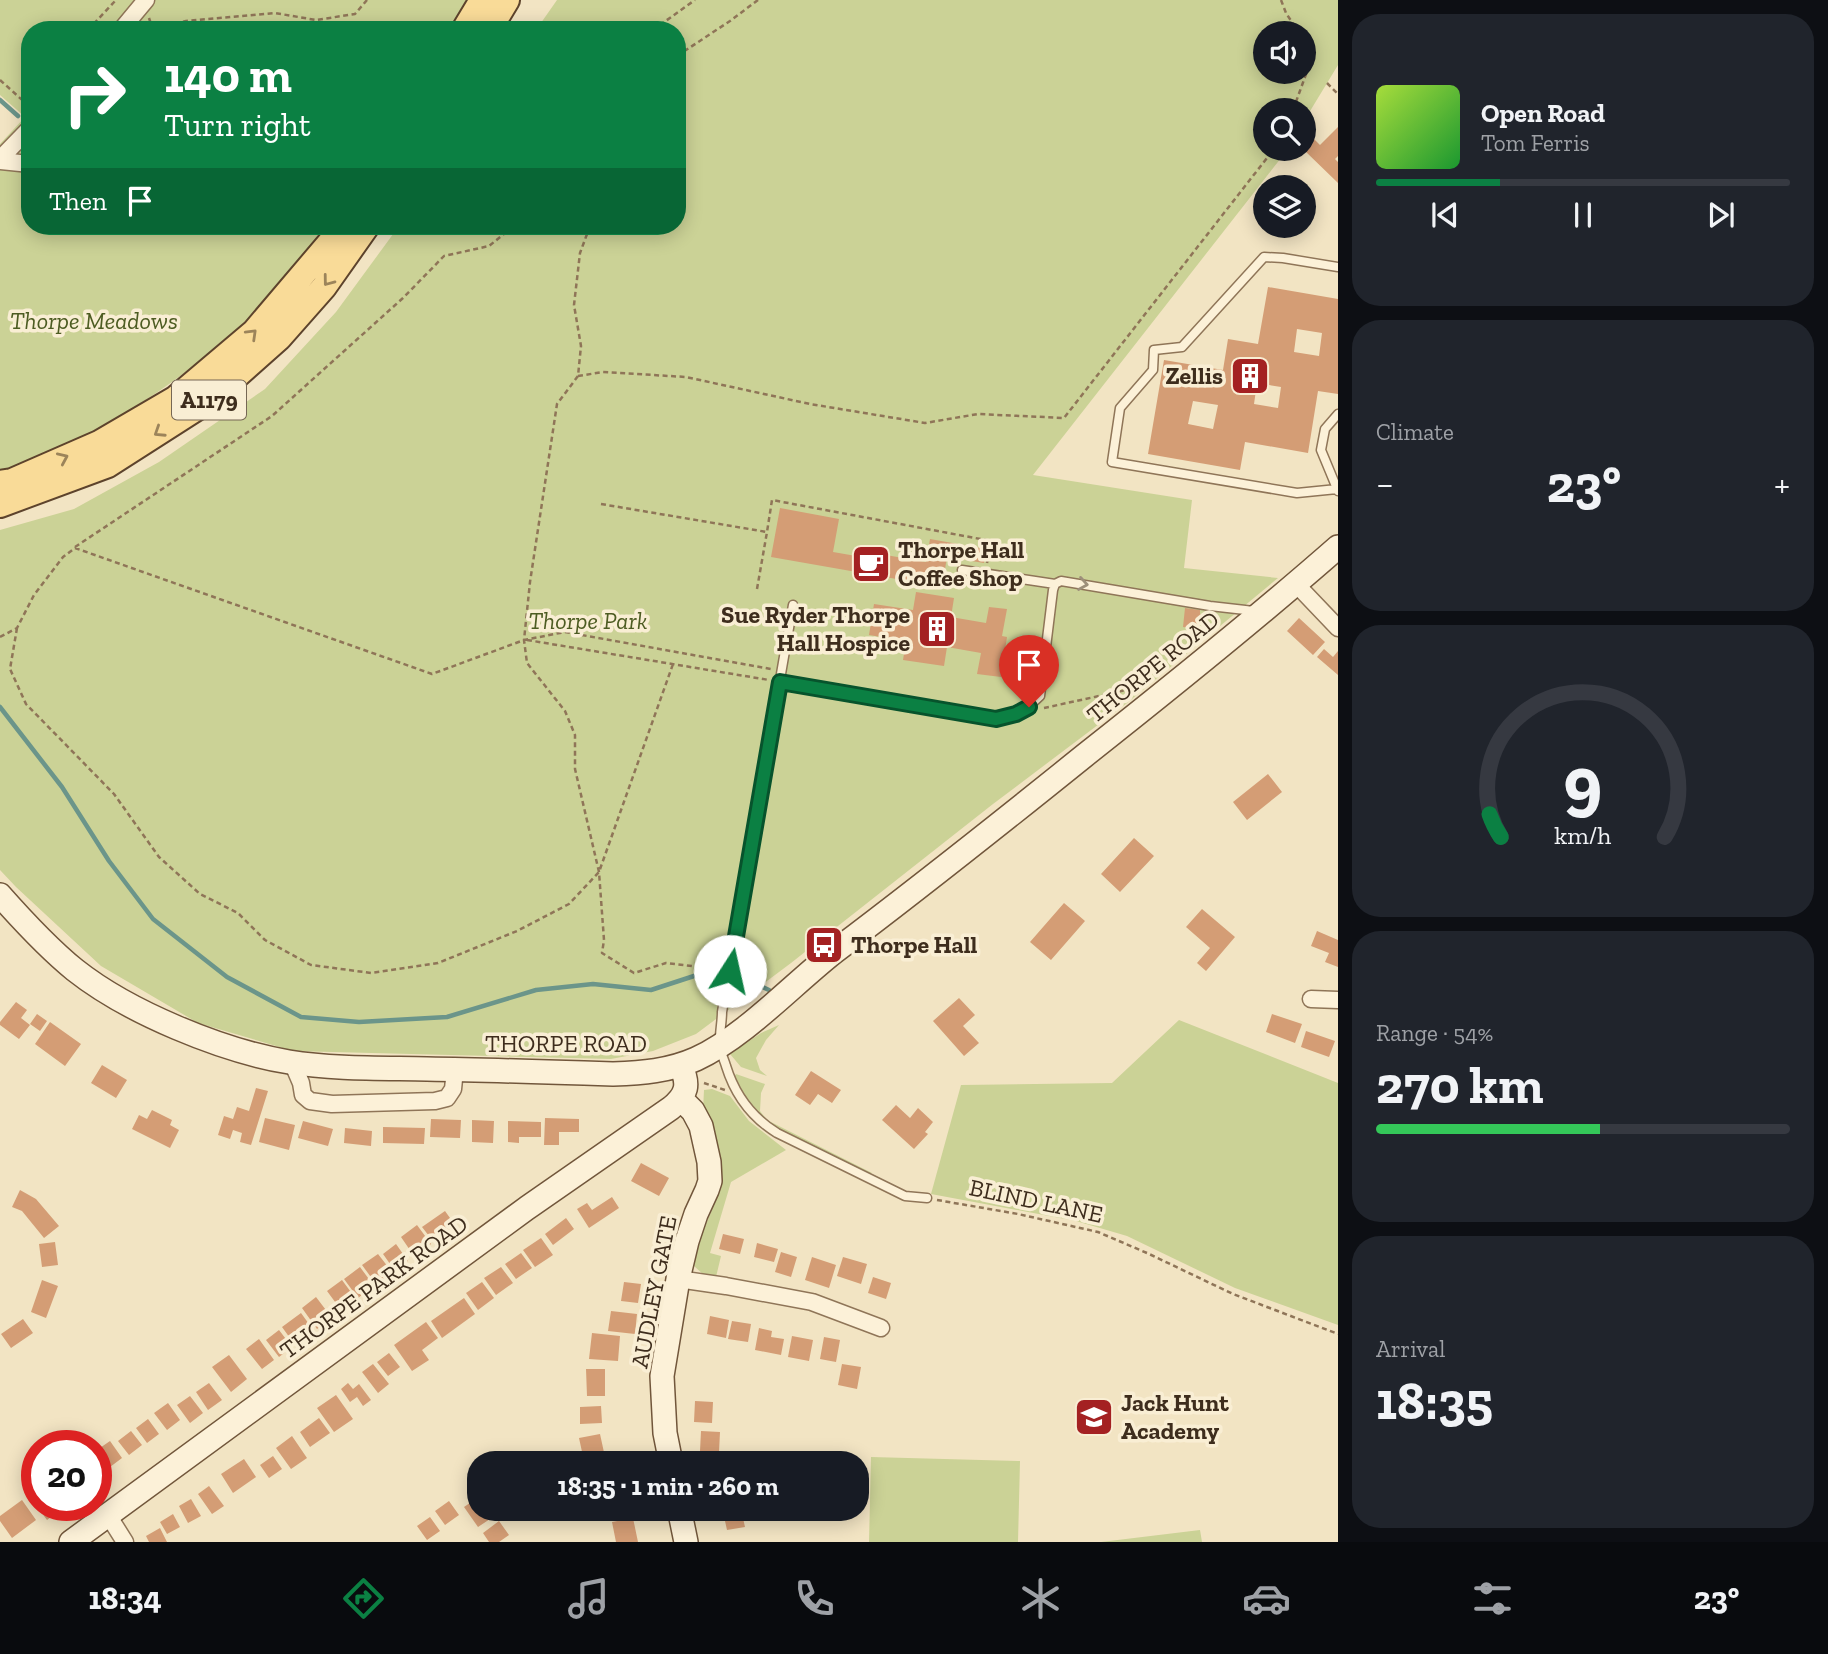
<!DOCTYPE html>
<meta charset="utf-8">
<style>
:root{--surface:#171b24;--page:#20242c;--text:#f1f3f6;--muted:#9ea1a6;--line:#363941;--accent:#0b8043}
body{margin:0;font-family:"Zilla Slab",serif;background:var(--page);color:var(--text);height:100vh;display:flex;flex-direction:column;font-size:26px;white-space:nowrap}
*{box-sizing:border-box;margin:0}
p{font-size:23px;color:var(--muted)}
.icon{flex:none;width:38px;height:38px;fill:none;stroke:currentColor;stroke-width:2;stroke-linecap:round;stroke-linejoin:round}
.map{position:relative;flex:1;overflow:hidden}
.sheet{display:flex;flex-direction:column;gap:14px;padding:14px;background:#0d0f14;width:490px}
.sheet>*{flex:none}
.banner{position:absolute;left:21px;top:21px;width:665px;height:214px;border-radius:28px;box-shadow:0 4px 18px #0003;background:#0b8043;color:#fff;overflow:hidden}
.tools{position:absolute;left:1253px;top:21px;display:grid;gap:14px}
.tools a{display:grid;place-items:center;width:63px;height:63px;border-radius:50%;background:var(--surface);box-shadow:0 4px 18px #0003;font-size:35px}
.speed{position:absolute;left:21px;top:1430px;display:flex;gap:14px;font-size:35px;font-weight:700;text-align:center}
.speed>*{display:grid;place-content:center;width:91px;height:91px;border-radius:50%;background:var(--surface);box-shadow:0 4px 18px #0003;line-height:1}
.speed .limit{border:10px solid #d22;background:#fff;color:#111}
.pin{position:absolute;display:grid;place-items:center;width:60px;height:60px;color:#fff;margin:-72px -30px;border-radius:50% 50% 50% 0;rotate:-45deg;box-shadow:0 0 7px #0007}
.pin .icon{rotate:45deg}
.me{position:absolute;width:77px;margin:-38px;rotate:10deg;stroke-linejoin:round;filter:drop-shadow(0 0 5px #0008)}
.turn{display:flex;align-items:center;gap:24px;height:147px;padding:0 28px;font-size:32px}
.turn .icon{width:91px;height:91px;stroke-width:2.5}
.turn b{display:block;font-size:49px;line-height:60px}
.then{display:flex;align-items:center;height:66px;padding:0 28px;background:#0003;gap:14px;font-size:26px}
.big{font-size:52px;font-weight:800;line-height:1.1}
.sheet .widget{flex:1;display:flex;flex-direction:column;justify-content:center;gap:10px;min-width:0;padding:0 24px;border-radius:28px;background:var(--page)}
.sheet .dial{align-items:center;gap:0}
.dial svg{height:182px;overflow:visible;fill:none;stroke:var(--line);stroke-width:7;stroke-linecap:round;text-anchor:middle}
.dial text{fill:var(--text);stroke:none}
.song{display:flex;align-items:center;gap:21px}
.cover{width:84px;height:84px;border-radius:10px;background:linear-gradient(135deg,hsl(80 70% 55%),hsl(130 70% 35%))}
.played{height:7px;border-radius:4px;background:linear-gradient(90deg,var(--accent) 30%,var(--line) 30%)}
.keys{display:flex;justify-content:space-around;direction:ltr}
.heat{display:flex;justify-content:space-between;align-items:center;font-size:38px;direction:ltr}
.charge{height:10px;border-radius:5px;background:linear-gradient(90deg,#34c759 54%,var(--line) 0)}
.trip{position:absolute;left:467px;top:1451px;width:402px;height:70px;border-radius:28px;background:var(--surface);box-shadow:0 4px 18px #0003;font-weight:800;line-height:70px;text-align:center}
.tab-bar{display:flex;height:112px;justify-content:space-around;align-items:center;background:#090b0e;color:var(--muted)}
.tab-bar .icon{width:49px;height:49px}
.tab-bar .active{color:var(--accent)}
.tab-bar b{font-size:32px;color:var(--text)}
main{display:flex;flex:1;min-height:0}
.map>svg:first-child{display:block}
.green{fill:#cbd296;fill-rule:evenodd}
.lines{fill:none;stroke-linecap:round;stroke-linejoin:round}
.stream{stroke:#6b958a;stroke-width:4.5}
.building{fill:#d49d75;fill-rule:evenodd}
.lane-casing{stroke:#8f7558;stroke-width:11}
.street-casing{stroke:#8f7558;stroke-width:19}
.secondary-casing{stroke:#71563b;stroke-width:26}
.primary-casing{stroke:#5d432c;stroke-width:28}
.path{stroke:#8f7558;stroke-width:2.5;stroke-dasharray:5 3.5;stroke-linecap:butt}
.lane{stroke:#fcf1d8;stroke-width:8}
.street{stroke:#fcf1d8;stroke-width:16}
.secondary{stroke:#fcf1d8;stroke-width:23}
.primary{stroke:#f9db98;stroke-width:24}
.oneway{stroke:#9c845a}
.oneway2{stroke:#9d8f7a}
.route-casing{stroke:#07532c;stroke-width:18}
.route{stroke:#0b8043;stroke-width:12}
.labels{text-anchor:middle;stroke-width:7;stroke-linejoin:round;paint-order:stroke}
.shield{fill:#f9eed4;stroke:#766754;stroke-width:2}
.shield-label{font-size:23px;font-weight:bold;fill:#3e2d1d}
.park-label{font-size:24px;font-style:italic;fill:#4d5c22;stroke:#f9eed4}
.poi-label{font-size:24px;font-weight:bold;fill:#3e2d1d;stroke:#f9eed4;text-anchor:start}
.street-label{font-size:24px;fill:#3e2d1d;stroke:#f9eed4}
</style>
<main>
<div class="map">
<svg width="1338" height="1542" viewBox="0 0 1338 1542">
<rect width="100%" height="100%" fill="#f2e4c3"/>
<path class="green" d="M0,0H466L450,30H30V226H325C312,243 301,262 287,278C231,342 164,394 89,433C60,449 32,464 0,471V144L25,117L0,95Z
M557,0H1338V65L1304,121V110H1265V149H1286L1281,158L1033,475L1192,500L1184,568L1278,578L1127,703L993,804L791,963L696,1034L653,1051L611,1059L293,1051L198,1023L101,966L16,887L0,870V530L74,509L159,462L265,389L336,312L399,226H677V30H536ZM1265,33H1304V72H1265Z
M1179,1020L1338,1083V1325L1235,1288L1127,1236L1076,1221L931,1194L961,1085L1112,1083Z
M779,1025L766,1040L756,1058L760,1070L767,1076L741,1067L730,1054L761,1033Z
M736,1074L765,1084L761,1093L760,1111L767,1120L872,1173H867L767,1124L740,1093L734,1077Z
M712,1089L730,1096L749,1121L786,1150L731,1182L710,1253L721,1256L716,1277L704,1275L694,1266L695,1249L712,1210L721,1183L703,1110L704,1090Z
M871,1457L1020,1461L1018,1542H869Z
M1200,1530L1202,1542H1101Z"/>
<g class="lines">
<path class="stream" d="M0,100L18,116
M0,707L62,787L109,861L153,919L227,977L301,1017L359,1022L447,1017L536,990L593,984L651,990L694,976
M756,984L769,990"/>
</g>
<path class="building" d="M1338,127V156L1335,159L1338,162V183L1304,150V137L1308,133L1320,145Z
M1268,287L1338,299V394L1318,391L1308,453L1245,442L1240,470L1148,454L1164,360L1223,370L1228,339L1258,344ZM1297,329L1322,333L1319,356L1294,352ZM1257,383L1281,387L1278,408L1254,404ZM1193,401L1218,405L1213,429L1188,424Z
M780,508L839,519L833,552L856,556L857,550L926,562L930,539L986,549L984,563L947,557L942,587L771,557Z
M916,592L954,598L951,617L986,623L989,607L1007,609L1002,636L1007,637L1001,677L977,674L981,653L947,647L944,666L903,660L906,641L869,635L874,604L913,610Z
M1185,608L1200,610V614L1207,615L1206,624L1197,623V629L1183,627Z
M1299,618L1325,642L1313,655L1287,631Z
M1324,649L1333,657L1338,651V675L1317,657Z
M1268,774L1282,792L1247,820L1233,802Z
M1134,838L1154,856L1120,892L1101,874Z
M1064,903L1085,921L1051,960L1030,942Z
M1202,909L1235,937L1206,971L1197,963L1210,948L1186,927Z
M1317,931L1338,940V967L1325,962L1329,953L1311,946Z
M959,998L975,1015L963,1026L979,1043L964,1056L933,1021Z
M16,1002L27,1010L21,1018L30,1025L19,1039L0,1025V1022Z
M37,1014L47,1021L40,1031L30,1024Z
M1272,1014L1302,1024L1295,1043L1266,1032Z
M50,1022L81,1044L65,1066L35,1044Z
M1306,1031L1335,1041L1329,1057L1301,1047Z
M102,1065L127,1080L116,1098L91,1083Z
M811,1071L841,1090L832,1103L818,1094L810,1105L795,1095Z
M256,1088L268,1091L251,1145L240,1142L242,1133L233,1130L230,1139L218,1135L224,1116L233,1119L237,1107L249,1111Z
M896,1105L910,1118L918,1108L933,1122L925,1132L928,1134L914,1149L882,1120Z
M152,1110L172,1120L170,1125L179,1130L170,1148L132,1129L139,1115L147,1119Z
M265,1118L295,1125L289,1150L259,1142Z
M545,1118L579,1119V1132H559V1145H544Z
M431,1119L461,1120L460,1138L430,1137Z
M472,1120L494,1121L493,1143L472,1142Z
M303,1121L333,1129L328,1146L298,1138Z
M508,1121L541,1122V1137H519V1143L508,1142Z
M383,1127L425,1128L424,1144L383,1143Z
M345,1128L372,1131L371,1146L344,1143Z
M641,1163L669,1178L659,1196L631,1181Z
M20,1190L36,1199L59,1226L44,1238L22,1211L12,1207Z
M612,1197L619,1208L589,1228L577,1209L587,1203L592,1210Z
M445,1211L455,1225L433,1241L422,1227Z
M566,1218L574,1229L553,1245L545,1234Z
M417,1225L431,1244L414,1256L401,1237Z
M723,1234L744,1239L740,1254L719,1249Z
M541,1238L553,1255L535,1267L523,1250Z
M55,1242L58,1265L42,1267L39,1244Z
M757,1243L778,1249L774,1262L754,1257Z
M396,1244L408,1261L395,1271L383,1254Z
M781,1252L797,1257L791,1277L775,1272Z
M521,1253L532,1268L516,1279L505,1264Z
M378,1254L392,1272L376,1284L362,1265Z
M812,1257L836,1265L829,1288L805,1280Z
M843,1257L867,1264L861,1284L837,1276Z
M360,1267L374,1286L358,1298L344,1279Z
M501,1267L513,1283L496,1295L484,1278Z
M873,1277L891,1283L886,1299L868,1293Z
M42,1280L58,1286L46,1318L31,1312Z
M342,1280L356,1299L341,1310L327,1291Z
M482,1282L494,1298L478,1310L466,1293Z
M624,1282L641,1284L638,1303L621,1301Z
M316,1297L332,1318L317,1329L302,1308Z
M464,1298L475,1314L442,1338L431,1321Z
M611,1311L637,1314L635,1334L608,1331Z
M301,1313L314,1331L295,1345L282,1327Z
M710,1316L729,1320L726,1338L707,1334Z
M23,1319L33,1333L11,1348L1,1334Z
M732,1321L751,1324L748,1342L728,1339Z
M426,1322L438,1338L422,1350L429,1360L412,1371L394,1345Z
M759,1328L772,1331L771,1337L784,1339L781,1355L755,1350Z
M279,1330L292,1347L279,1357L266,1340Z
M592,1333L620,1336L618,1361L589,1359Z
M792,1336L813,1340L809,1361L788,1357Z
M824,1337L840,1340L836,1362L820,1359Z
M259,1339L274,1360L262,1369L246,1349Z
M389,1353L400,1367L388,1376L377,1362Z
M229,1355L247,1379L231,1392L212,1367Z
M373,1364L389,1384L378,1393L362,1372Z
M842,1364L861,1367L857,1389L838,1385Z
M586,1369H605V1396H587Z
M209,1383L222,1400L208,1410L196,1392Z
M348,1383L353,1389L359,1384L371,1400L363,1406L357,1397L350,1402L341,1389Z
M336,1395L353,1419L334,1432L317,1408Z
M190,1396L203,1413L190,1423L177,1405Z
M695,1401L713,1402L712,1423L694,1422Z
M168,1403L180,1420L167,1430L154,1413Z
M601,1406L602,1423L580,1424V1407Z
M319,1418L330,1433L310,1447L300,1432Z
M148,1419L159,1434L147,1443L136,1428Z
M131,1431L142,1445L129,1455L118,1441Z
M701,1431L720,1432L719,1452L700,1451Z
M600,1434L605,1457L584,1461L579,1438Z
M292,1436L307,1458L291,1469L276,1448Z
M110,1441L122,1458L110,1467L97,1450Z
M705,1455L725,1457L724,1463H705Z
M273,1456L282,1469L269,1478L260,1465Z
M244,1459L256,1477L233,1493L221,1474Z
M209,1486L224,1506L212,1514L198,1494Z
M480,1496V1508H487L493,1517L478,1527L464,1507Z
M191,1499L201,1516L188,1523L179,1506Z
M22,1500L36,1520L12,1538L0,1521V1516Z
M449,1501L459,1515L445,1525L435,1511Z
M36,1505H67L47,1520Z
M614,1508H636L637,1513L616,1517Z
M741,1509L745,1527L727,1530L723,1512Z
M173,1514L180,1527L167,1534L160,1522Z
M430,1517L440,1531L427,1540L417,1526Z
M633,1518L638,1542H616L612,1522Z
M499,1521L509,1535L499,1542H489L483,1533Z
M160,1528L167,1542H149L146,1536Z"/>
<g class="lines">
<g class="lane-casing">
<path id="lane" d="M1338,414L1325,429L1321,450L1338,491
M1337,489L1297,493L1112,462L1120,408L1153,370L1154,350L1182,347L1264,257L1283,258L1338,267
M962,570L1055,584
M793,605L722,1012C722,1023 719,1035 720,1045C720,1052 724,1059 726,1066C735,1095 751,1117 777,1133L905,1196L927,1198
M780,682L996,719C1015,714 1026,710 1040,696L1053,590L1055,584L1061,581L1210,606L1254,611"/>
</g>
<g class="street-casing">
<path id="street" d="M121,30L146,0
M0,159L30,128
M0,161L30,164
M1296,584L1338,628
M1311,999L1338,1000
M292,1062L301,1083L303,1095L310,1101L332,1104L435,1101L447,1098L453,1089L455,1070
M678,1279L726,1286L812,1302L881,1328
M108,1515L125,1542"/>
</g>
<g class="secondary-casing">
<path id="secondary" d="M0,895C23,921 48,948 75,970C128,1012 222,1051 289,1062C333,1069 382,1068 427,1069C489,1070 551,1072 613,1074C642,1073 669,1071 696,1059C744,1037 792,985 834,952C919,888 1002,822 1084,756C1170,688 1256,619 1338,547
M671,1463L665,1433L662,1376L678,1279L687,1241L696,1214L707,1190L710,1181L709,1162L701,1126L693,1111L681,1099
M679,1508L686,1542
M71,1542L527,1208L671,1108C687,1095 690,1084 680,1065"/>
</g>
<g class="primary-casing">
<path id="primary" d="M464,30L482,0
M489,30L507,0
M0,483L12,481L99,443L176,398L254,332L344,226
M0,505L108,465L208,401L279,338L324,287L367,226"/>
</g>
<path class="path" d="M1281,0L1286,13L1299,33
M149,18L153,30
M88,30L116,0
M159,30L173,24L186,21L275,13L316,20L355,14L367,0
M653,30L695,0
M677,56L730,21L758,0
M0,80L30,107
M1327,83L1338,94
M1293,110L1313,55L1304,41
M590,226L580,253L574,305L581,346L578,376L557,404L530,582L524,640L527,663L565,711L575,735V769L599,872L604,940L602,953L634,973L666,963L718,969
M578,376L603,372L686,377L810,404L925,423L978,414L1064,418L1274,149
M601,504L767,532L772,500L991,541L987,563
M75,547L272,416L403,298L444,256L489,246L514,226
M757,589L767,532
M17,628L10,669L26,704L114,794L159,857L200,894L238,913L265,940L311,965L371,973L438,963L517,931L569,904L599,872L673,664
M0,637L17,628L34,595L63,557L75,548L432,674L524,640L565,632L771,669
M527,640L769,680
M1044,708L1140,687
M704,1083L725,1090
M937,1200L1018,1214L1098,1232L1147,1253L1233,1294L1338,1334"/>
<use href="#lane" class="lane"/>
<use href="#street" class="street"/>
<use href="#secondary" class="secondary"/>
<use href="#primary" class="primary"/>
</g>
<defs><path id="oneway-chevron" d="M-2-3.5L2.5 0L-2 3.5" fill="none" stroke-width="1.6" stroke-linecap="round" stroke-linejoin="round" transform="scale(1.75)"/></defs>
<g class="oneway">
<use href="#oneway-chevron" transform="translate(328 281) rotate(127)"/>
<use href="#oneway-chevron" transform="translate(252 334) rotate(-44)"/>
<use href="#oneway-chevron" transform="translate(159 432) rotate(147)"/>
<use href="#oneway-chevron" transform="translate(63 458) rotate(-24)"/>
</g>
<use class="oneway2" href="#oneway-chevron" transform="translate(1083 584) rotate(10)"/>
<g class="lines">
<g class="route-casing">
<path id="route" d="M730,971L780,682L996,719L1016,714L1029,707"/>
</g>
<use href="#route" class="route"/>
</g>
<defs>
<g id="building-square" transform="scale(2.0125)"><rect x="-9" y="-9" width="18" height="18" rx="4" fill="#a42122" stroke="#f9eed4"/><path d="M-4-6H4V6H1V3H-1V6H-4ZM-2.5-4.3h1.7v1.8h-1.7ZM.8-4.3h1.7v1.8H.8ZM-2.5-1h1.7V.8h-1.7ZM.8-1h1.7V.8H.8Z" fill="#fff"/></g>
<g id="cafe-square" transform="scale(2.0125)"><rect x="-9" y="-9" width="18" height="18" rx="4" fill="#a42122" stroke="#f9eed4"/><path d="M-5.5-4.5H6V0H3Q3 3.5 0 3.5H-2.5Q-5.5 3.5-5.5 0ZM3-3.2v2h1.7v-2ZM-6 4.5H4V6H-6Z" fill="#fff"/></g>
<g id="bus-square" transform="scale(2.0125)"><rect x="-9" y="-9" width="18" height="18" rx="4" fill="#a42122" stroke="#f9eed4"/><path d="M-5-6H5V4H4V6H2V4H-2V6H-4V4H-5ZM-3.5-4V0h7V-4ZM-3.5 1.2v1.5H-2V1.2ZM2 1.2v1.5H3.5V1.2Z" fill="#fff"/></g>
<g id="school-square" transform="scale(2.0125)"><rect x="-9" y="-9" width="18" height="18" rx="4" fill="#a42122" stroke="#f9eed4"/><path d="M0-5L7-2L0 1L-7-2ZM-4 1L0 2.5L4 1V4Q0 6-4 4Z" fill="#fff"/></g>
</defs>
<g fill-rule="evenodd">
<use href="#building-square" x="1250" y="376"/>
<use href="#cafe-square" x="871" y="564"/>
<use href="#building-square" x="937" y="629"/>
<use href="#bus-square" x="824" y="945"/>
<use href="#school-square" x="1094" y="1417"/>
</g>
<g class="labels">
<rect class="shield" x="172" y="380.5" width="74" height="39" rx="5"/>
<g class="shield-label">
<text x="209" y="408">A1179</text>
</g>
<g class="park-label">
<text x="94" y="329">Thorpe Meadows</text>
<text x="588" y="629">Thorpe Park</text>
</g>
<g class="poi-label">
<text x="1223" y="384" text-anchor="end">Zellis</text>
<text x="898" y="558">Thorpe Hall<tspan x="898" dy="28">Coffee Shop</tspan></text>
<text x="910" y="623" text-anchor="end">Sue Ryder Thorpe<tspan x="910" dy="28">Hall Hospice</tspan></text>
<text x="851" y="953">Thorpe Hall</text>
<text x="1121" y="1411">Jack Hunt<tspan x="1121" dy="28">Academy</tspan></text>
</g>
<g class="street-label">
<text transform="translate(1153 667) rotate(-39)" y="8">THORPE ROAD</text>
<text x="566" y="1052">THORPE ROAD</text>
<text transform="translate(1036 1201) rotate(12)" y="8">BLIND LANE</text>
<text transform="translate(374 1287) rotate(-36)" y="8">THORPE PARK ROAD</text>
<text transform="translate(654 1292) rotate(-79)" y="8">AUDLEY GATE</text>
</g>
</g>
</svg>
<div class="tools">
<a><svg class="icon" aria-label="sound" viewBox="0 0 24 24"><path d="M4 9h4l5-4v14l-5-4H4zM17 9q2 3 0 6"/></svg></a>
<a><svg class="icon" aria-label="search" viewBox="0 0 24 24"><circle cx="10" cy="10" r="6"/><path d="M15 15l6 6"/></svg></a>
<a><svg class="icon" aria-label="layers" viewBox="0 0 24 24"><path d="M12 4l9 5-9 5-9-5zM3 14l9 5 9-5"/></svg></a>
</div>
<div class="speed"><div class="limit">20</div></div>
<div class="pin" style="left:1029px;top:707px;background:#d93025"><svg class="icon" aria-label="arrive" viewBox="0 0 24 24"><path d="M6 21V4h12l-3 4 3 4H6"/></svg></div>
<svg class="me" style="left:730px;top:971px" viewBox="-20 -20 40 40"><circle r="19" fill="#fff"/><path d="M0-13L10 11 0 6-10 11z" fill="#0b8043"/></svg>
<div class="trip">18:35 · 1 min · 260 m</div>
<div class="banner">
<div class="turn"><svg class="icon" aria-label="right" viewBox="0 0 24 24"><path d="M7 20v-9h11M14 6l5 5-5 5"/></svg><div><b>140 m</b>Turn right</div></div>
<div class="then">Then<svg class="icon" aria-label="arrive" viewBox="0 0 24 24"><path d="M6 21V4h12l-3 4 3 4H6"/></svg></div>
</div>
</div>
<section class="sheet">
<div class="widget">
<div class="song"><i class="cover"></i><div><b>Open Road</b><p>Tom Ferris</p></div></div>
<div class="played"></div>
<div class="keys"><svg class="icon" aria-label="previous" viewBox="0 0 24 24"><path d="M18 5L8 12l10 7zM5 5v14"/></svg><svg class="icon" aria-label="pause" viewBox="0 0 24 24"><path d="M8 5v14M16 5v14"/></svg><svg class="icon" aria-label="next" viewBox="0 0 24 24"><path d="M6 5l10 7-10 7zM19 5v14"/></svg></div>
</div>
<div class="widget"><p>Climate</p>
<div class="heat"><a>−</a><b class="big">23°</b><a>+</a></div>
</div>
<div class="widget dial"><svg viewBox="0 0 100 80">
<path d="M14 69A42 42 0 1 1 86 69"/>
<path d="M14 69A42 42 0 0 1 9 59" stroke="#0b8043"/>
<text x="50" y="56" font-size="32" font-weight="700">9</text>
<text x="50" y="72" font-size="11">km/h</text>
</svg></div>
<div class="widget"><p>Range · 54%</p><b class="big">270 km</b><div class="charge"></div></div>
<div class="widget"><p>Arrival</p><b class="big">18:35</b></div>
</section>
</main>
<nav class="tab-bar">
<b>18:34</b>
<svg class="icon active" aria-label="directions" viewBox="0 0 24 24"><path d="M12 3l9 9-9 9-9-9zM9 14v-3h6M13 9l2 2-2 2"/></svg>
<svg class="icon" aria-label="music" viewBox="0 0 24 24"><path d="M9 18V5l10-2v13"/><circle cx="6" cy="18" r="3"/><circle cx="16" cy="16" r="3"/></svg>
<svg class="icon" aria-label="phone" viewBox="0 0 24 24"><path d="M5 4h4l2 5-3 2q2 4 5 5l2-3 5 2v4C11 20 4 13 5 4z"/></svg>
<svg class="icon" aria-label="climate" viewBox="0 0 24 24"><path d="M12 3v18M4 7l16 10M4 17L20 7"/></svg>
<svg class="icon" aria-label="car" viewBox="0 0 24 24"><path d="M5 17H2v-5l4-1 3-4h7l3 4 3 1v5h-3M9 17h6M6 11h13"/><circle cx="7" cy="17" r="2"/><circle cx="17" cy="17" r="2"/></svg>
<svg class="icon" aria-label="filters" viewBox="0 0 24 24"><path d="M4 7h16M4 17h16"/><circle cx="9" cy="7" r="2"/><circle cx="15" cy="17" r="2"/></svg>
<b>23°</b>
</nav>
